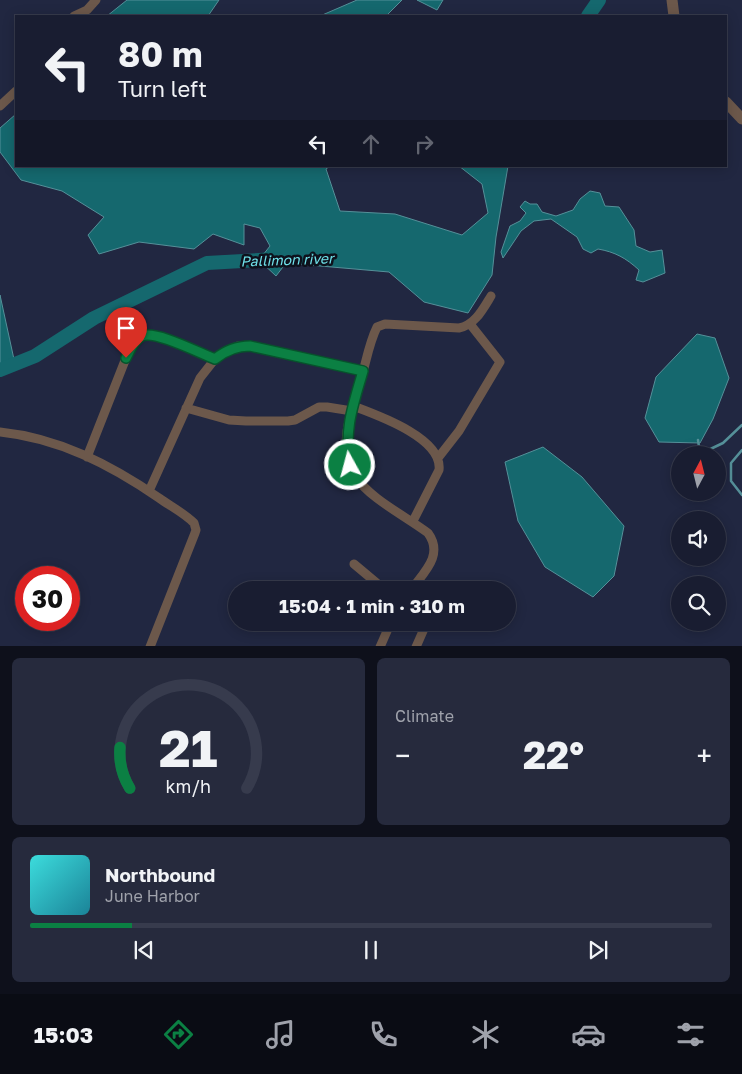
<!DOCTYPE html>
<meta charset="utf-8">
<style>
:root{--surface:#191d31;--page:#262a3d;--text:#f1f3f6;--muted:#9fa2ab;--line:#373b4d;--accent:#0b8043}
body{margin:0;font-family:"Golos Text",sans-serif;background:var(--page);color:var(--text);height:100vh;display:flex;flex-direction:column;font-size:19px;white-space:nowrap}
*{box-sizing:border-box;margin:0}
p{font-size:16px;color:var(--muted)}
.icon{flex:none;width:28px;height:28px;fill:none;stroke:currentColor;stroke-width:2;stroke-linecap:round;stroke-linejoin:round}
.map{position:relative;height:646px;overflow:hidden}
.side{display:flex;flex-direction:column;gap:12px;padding:12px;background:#0e101b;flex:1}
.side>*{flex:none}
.guide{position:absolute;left:15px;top:15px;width:712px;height:152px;border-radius:0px;box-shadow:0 2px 12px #0003,0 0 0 1px var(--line);background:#191d31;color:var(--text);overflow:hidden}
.needle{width:32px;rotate:7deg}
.buttons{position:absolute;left:671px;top:446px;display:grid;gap:10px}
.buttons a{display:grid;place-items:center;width:55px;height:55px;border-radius:50%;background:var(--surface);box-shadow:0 2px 12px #0003,0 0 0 1px var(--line);font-size:25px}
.speed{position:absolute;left:15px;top:566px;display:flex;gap:10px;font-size:25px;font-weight:700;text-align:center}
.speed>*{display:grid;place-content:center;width:65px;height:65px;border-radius:50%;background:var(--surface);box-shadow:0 2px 12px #0003,0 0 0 1px var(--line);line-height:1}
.speed .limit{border:8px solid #d22;background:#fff;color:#111}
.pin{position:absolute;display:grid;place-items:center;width:42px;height:42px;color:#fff;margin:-51px -21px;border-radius:50% 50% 50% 0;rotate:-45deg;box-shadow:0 0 5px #0007}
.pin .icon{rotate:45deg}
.me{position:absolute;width:55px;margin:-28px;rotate:353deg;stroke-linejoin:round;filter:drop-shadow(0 0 4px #0008)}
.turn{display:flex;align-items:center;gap:18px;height:105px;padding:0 20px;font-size:22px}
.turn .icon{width:65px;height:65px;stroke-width:2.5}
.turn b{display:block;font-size:35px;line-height:42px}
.lanes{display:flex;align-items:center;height:48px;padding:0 20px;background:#0003;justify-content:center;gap:25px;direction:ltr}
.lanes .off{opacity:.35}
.big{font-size:38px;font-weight:700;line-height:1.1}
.side .card{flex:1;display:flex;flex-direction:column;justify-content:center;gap:8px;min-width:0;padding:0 18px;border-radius:8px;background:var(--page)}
.side .dial{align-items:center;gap:0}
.dial svg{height:130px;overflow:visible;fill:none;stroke:var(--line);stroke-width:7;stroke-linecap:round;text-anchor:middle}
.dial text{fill:var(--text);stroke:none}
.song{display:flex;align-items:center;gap:15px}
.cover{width:60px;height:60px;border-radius:8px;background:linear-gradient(135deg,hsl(180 70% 55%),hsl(190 70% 35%))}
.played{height:5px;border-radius:2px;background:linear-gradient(90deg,var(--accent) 15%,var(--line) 15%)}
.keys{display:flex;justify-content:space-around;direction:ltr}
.heat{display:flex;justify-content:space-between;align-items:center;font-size:28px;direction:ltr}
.side .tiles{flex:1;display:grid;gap:12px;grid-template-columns:1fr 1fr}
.card:last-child{grid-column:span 2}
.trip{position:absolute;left:228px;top:581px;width:288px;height:50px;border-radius:25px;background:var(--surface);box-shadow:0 2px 12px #0003,0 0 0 1px var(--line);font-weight:700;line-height:50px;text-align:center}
.dock{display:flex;height:80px;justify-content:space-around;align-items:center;background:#0a0c14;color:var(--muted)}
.dock .icon{width:35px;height:35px}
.dock .current{color:var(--accent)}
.dock b{font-size:22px;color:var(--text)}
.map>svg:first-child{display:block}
.water{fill:#15686e;stroke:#559099}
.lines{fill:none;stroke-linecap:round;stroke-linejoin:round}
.stream{stroke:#559099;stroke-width:2.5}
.river{stroke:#15686e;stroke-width:14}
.minor{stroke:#6c584b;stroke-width:9}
.tertiary{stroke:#6c584b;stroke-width:11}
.route-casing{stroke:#07532c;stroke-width:12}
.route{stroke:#0b8043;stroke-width:9}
.labels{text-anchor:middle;stroke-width:5;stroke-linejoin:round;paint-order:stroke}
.water-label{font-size:14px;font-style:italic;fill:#70e2ea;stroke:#0e111c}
</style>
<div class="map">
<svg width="742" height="647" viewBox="0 0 742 647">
<rect width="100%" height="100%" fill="#212741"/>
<path class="water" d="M127,0H219L208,16H107Z
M357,0H402L386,16H320Z
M417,0H443L437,10Z
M16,114V166H330L326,169L340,211L395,214L462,235L488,213L482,184L459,166H508L496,237L492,275L468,313L424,302L389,272L286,263L276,276L259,260L270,246L260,228L244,224V245L213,234L194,249L139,242L99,254L88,235L104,217L62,191L21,180L0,152V128Z
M590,191L600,193L605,206L619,207L634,230L636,246L650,252L662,250L665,273L643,282L636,280L639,270C626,258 615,252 598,249L591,253L583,249L577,237L551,219L534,221L521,231L503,258L501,252L510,226L520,221L526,213L520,207L525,201L530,204H537L542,212L556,216L573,210L580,199Z
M0,295L15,364L0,370Z
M697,334L715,338L729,378L713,419L700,443L659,442L645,418L656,377Z
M543,447L582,477L624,526L614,576L593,597L545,567L518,521L505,462Z"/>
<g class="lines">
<path class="stream" d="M698,440L700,454L723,443L742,425
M742,450L731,463V481L742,495"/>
<path class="river" d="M588,16L599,0
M0,370L35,356L94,318L207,263L277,259"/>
<path class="minor" d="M74,16L87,10L96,0
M0,106L16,91
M353,406C377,415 443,438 439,470L413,521
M186,408L229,420L246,421H288L295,420L319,407H327L352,411
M0,432C59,438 111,465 159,498C170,506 184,513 194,523L196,530L195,533L150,647
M87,457L126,358C130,351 134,340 142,336C156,330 201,354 215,359
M438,458L459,431L500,362L470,324
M149,491L200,378L215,359L228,350L238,346H250L363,371
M354,564L385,590
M411,590C424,572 444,555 428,533C407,517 369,498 355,476C335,445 354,404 363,372C367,357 370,341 377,327L385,324L459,328C475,325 483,309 491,296
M380,647L391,622
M416,647L427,622"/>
<path class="tertiary" d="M672,0L674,16
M726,102L742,119"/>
</g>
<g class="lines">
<g class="route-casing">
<path id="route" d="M126,358C130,350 134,340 142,336C156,330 201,354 215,359C226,350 236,346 250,346L363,371C353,406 344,428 350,465"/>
</g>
<use href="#route" class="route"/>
</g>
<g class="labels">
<g class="water-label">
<text transform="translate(287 260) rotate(-2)" y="5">Pallimon river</text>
</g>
</g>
</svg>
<div class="buttons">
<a><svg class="needle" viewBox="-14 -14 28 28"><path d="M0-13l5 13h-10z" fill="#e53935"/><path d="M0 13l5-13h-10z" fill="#9fa2ab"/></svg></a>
<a><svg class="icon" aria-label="sound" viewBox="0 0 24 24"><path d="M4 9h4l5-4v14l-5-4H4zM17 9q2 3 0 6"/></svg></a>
<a><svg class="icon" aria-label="search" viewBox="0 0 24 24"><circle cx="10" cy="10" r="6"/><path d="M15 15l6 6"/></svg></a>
</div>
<div class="speed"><div class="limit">30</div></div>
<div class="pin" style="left:126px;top:358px;background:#d93025"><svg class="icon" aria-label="arrive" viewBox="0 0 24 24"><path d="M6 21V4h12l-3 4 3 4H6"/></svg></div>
<svg class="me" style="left:350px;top:465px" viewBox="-20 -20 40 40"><circle r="17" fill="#0b8043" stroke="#fff" stroke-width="3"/><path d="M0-11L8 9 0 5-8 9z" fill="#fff"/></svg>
<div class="trip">15:04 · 1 min · 310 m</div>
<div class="guide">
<div class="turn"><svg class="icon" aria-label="left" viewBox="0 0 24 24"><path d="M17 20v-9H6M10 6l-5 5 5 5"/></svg><div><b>80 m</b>Turn left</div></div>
<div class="lanes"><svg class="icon" aria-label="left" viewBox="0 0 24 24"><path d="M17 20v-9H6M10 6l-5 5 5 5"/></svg><svg class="icon off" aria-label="ahead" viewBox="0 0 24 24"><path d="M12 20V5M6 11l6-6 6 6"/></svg><svg class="icon off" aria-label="right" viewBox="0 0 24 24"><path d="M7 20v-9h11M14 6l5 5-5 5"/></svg></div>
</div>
</div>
<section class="side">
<div class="tiles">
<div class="card dial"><svg viewBox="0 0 100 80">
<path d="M14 69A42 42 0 1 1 86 69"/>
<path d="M14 69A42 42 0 0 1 8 44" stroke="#0b8043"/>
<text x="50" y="56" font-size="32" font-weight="700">21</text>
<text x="50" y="72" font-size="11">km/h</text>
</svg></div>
<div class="card"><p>Climate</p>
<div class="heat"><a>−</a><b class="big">22°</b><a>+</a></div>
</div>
<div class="card">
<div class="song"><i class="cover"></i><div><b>Northbound</b><p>June Harbor</p></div></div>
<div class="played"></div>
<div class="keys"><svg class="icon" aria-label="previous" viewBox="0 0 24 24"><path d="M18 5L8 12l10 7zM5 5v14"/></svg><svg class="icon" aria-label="pause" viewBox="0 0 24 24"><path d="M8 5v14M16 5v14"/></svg><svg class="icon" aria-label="next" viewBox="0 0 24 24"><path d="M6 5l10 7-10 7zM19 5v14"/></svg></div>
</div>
</div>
</section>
<nav class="dock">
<b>15:03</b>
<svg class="icon current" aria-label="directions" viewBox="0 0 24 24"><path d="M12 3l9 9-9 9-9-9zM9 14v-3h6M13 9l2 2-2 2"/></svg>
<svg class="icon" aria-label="music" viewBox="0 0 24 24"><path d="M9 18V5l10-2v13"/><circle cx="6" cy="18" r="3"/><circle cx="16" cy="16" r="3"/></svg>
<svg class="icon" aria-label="phone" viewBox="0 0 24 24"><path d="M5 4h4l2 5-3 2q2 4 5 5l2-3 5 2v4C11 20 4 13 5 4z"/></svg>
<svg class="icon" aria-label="climate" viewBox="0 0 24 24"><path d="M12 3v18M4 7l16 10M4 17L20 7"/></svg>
<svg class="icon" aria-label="car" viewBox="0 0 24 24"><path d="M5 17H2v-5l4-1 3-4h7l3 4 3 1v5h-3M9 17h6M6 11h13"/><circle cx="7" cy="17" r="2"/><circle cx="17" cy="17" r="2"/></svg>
<svg class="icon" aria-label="filters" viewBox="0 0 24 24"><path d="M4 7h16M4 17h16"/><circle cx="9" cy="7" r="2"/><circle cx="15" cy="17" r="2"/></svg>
</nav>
